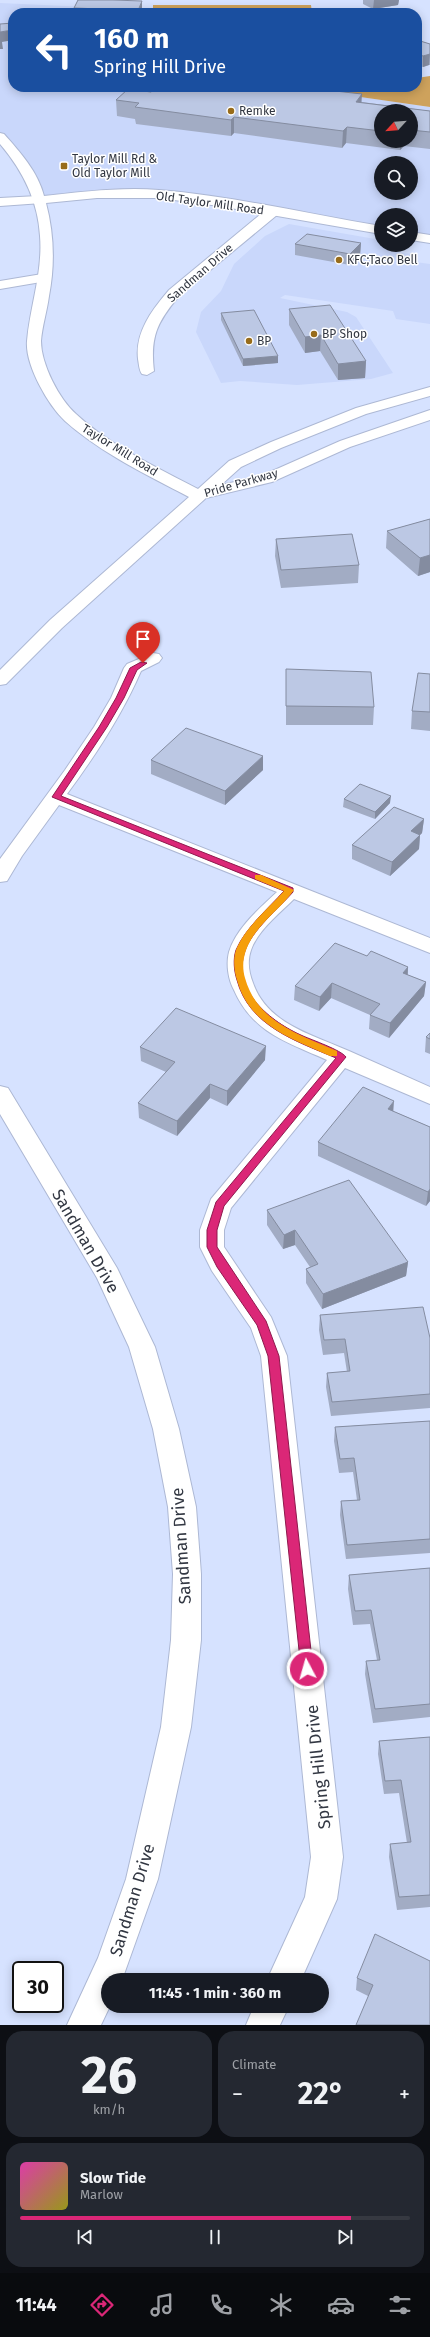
<!DOCTYPE html>
<meta charset="utf-8">
<style>
:root{--surface:#171b24;--page:#242831;--text:#f1f3f6;--muted:#9ea1a6;--line:#363941;--accent:#db2777}
body{margin:0;font-family:"Fira Sans",sans-serif;background:var(--page);color:var(--text);height:100vh;display:flex;flex-direction:column;font-size:15px;white-space:nowrap}
*{box-sizing:border-box;margin:0}
p{font-size:13px;color:var(--muted)}
.icon{flex:none;width:22px;height:22px;fill:none;stroke:currentColor;stroke-width:2;stroke-linecap:round;stroke-linejoin:round}
.map{position:relative;height:2025px;overflow:hidden}
.drawer{display:flex;flex-direction:column;gap:6px;padding:6px;background:#0d0f14;flex:1}
.drawer>*{flex:none}
.guide{position:absolute;left:8px;top:8px;width:414px;height:84px;border-radius:16px;box-shadow:0 2px 10px #0003;background:#1a4fa0;color:#fff;overflow:hidden}
.needle{width:26px;rotate:244deg}
.controls{position:absolute;left:374px;top:104px;display:grid;gap:8px}
.controls a{display:grid;place-items:center;width:44px;height:44px;border-radius:50%;background:var(--surface);box-shadow:0 2px 10px #0003;font-size:20px}
.speed{position:absolute;left:12px;top:1961px;display:flex;gap:8px;font-size:20px;font-weight:700;text-align:center}
.speed>*{display:grid;place-content:center;width:52px;height:52px;border-radius:50%;background:var(--surface);box-shadow:0 2px 10px #0003;line-height:1}
.speed .limit{border:2px solid #111;border-radius:6px;background:#fff;color:#111}
.pin{position:absolute;display:grid;place-items:center;width:34px;height:34px;color:#fff;margin:-41px -17px;border-radius:50% 50% 50% 0;rotate:-45deg;box-shadow:0 0 4px #0007}
.pin .icon{rotate:45deg}
.me{position:absolute;width:44px;margin:-22px;rotate:354deg;stroke-linejoin:round;filter:drop-shadow(0 0 3px #0008)}
.turn{display:flex;align-items:center;gap:14px;height:84px;padding:0 20px;font-size:18px}
.turn .icon{width:52px;height:52px;stroke-width:2.5}
.turn b{display:block;font-size:28px;line-height:34px}
.big{font-size:30px;font-weight:700;line-height:1.1}
.drawer .card{flex:1;display:flex;flex-direction:column;justify-content:center;gap:6px;min-width:0;padding:0 14px;border-radius:16px;background:var(--page)}
.drawer .dial{align-items:center;gap:0}
.dial b{font-size:52px;line-height:1}
.song{display:flex;align-items:center;gap:12px}
.cover{width:48px;height:48px;border-radius:6px;background:linear-gradient(135deg,hsl(320 70% 55%),hsl(60 70% 35%))}
.played{height:4px;border-radius:2px;background:linear-gradient(90deg,var(--accent) 85%,var(--line) 85%)}
.keys{display:flex;justify-content:space-around;direction:ltr}
.heat{display:flex;justify-content:space-between;align-items:center;font-size:22px;direction:ltr}
.drawer .tiles{flex:1;display:grid;gap:6px;grid-template-columns:1fr 1fr}
.card:last-child{grid-column:span 2}
.trip{position:absolute;left:101px;top:1973px;width:228px;height:40px;border-radius:20px;background:var(--surface);box-shadow:0 2px 10px #0003;font-weight:700;line-height:40px;text-align:center}
.tab-bar{display:flex;height:64px;justify-content:space-around;align-items:center;background:#090b0e;color:var(--muted)}
.tab-bar .icon{width:28px;height:28px}
.tab-bar .active{color:var(--accent)}
.tab-bar b{font-size:18px;color:var(--text)}
.map>svg:first-child{display:block}
.built{fill:#c9d7fb;fill-rule:evenodd}
.forest{fill:#cea25c}
.lines{fill:none;stroke-linecap:round;stroke-linejoin:round}
.street-casing{stroke:#adb8d4;stroke-width:2}
.secondary-casing{stroke:#adb8d4;stroke-width:2}
.street{fill:#fff;fill-rule:evenodd}
.secondary{fill:#fff;fill-rule:evenodd}
.wall{fill:#a2acc4;fill-rule:evenodd}
.shaded-wall{fill:#848ca0}
.building{fill:#bcc8e4;stroke:#848ca0}
.route{fill:#db2777;stroke:#8e194d}
.slow{fill:#f59e0b}
.poi-dot{fill:#986c1a;stroke:#fff;stroke-width:1.5}
.labels{text-anchor:middle;stroke-width:3;stroke-linejoin:round;paint-order:stroke}
.far-poi-label{font-size:12px;fill:#323742;stroke:#fff;text-anchor:start}
.far-street-label{font-size:12px;fill:#323742;stroke:#fff}
.near-street-label{font-size:17px;fill:#323742;stroke:#fff}
</style>
<div class="map">
<svg width="430" height="2025" viewBox="0 0 430 2025">
<rect width="100%" height="100%" fill="#d6e2ff"/>
<path class="built" d="M0,3L153,10V13H13V87H291L430,107V239L411,236V215H381V230L159,194L38,200L0,137ZM381,111H411V141H381ZM381,163H411V193H381Z
M289,224L381,240V245H393L400,253L413,254L408,261L430,264V324L396,319L393,311L285,295L280,298L347,312L356,317L393,373L371,379L297,385L240,381L221,383L196,332L201,312L221,291L234,264L265,236Z"/>
<path class="forest" d="M153,5H311L312,13H153Z
M430,76V107L291,87H417V78Z"/>
<g class="lines">
<g class="street-casing">
<path id="street" d="M38,196L44,200L42,203L0,206V198Z
M272,208L277,209L278,212L277,215L179,296C157,322 150,337 154,371L147,375L142,374C139,370 139,364 138,359C135,332 152,310 169,290L267,209Z
M42,274L49,278L47,281L0,289V281Z
M153,653L159,654L162,658L159,662L141,671C122,715 95,756 67,794L430,938V953L294,899C279,914 258,930 251,950C247,961 249,973 253,983C267,1024 313,1035 349,1051C376,1063 403,1075 430,1087V1104L345,1068L231,1208L224,1230V1247L271,1317L287,1356L343,1857L337,1899L301,1980H267L305,1897L311,1857L261,1356L251,1328L212,1271L200,1247V1230L211,1199L327,1060C287,1042 253,1033 234,990C228,979 226,964 229,952C236,928 260,908 277,892L59,805L22,856L7,881L0,882V859L65,770L94,727L111,698L124,668L127,664Z
M0,1086L8,1088L117,1268L155,1347L179,1429L196,1507L201,1574V1640L191,1727L158,1879L122,1980H108V2006H110L101,2025H67L98,1958L126,1879L161,1727L171,1640L173,1574L168,1507L153,1429L129,1347L97,1278L0,1114Z
M254,2006H289L280,2025H246Z"/>
</g>
<g class="secondary-casing">
<path id="secondary" d="M0,133L4,134C20,152 38,172 44,196C82,192 121,187 159,190C233,196 308,214 381,226V234L219,206L159,198H97L46,203C54,233 55,265 49,296C47,311 42,327 41,341C41,364 59,399 76,414C109,445 158,468 198,489L229,461L271,442L356,408L430,387V396L366,414L281,448L241,467L221,485L261,476L340,441L430,410V420L350,447L272,482L206,498L62,628L6,684L0,685V670L50,620L189,497C147,475 101,453 65,421C48,405 25,365 27,341C30,306 43,272 40,236C38,201 23,171 0,144Z
M411,232L430,235V243L411,240Z"/>
</g>
<use href="#street" class="street"/>
<use href="#secondary" class="secondary"/>
</g>
<path class="wall" d="M78,0L142,13H74V8Z
M363,0H399L398,5L373,9L363,4Z
M417,40L430,44V65H429L423,67L417,65Z
M329,87V90L362,102L430,111V149L404,146L400,150L346,143L342,148L234,133L231,136L136,124L135,119L117,116L116,100L151,92ZM381,111H411V141H381Z
M361,243L360,255L350,265L295,255V244Z
M289,309L366,361L365,378L338,380L320,351L305,353L289,325Z
M221,313L278,363L243,366L221,320Z
M430,519V572L418,576L386,548L387,531Z
M276,539L359,565L358,583L281,588L275,556Z
M286,669L374,707L373,725H286Z
M430,674V731L411,729L412,711Z
M151,760L263,770L225,805L151,774Z
M344,799L390,803L375,819L343,807Z
M424,819L422,833L420,835L419,849L390,876L352,859V845Z
M367,956L408,967V975L426,982L424,996L389,1038L369,1029L370,1015L331,998L319,1011L294,1000L295,986Z
M430,1033V1054L425,1052L426,1037Z
M140,1047L265,1060L227,1106L210,1098L177,1136L139,1118L138,1103L166,1072L141,1061Z
M393,1111L430,1127V1201L426,1206L318,1156V1142Z
M267,1210L408,1262L406,1276L322,1309L306,1283V1269L310,1267L295,1245L283,1249L267,1225Z
M320,1315L430,1338V1408L331,1416L326,1387L327,1373L347,1372L344,1353L323,1355L319,1330Z
M430,1421V1553L346,1559L340,1515L341,1501L357,1500L353,1472L339,1473L334,1441L335,1427Z
M430,1568V1717L373,1723L365,1674L366,1661L377,1660L370,1624L353,1625L348,1589L349,1575Z
M430,1737V1907L397,1910L389,1857L390,1844L407,1843L399,1793L384,1794L378,1754L379,1741Z
M430,1961L368,1996L356,1990L357,1978Z"/>
<path class="shaded-wall" d="M374,0H399L398,5L373,9Z
M142,1V13H137Z
M13,30V40L2,42L3,49H0V32Z
M430,54L429,65L423,67V56Z
M362,94L361,110L356,102Z
M234,117V133L231,136V120Z
M347,127L346,143L342,148L343,131Z
M400,141H404V146L400,150Z
M361,243L360,255L350,265V254Z
M321,335L320,351L305,353V337Z
M278,356V363L243,366V359Z
M366,361L365,378L338,380V364Z
M430,555V572L418,576L420,558Z
M263,756V770L225,805V791Z
M391,796L390,803L375,819V812Z
M424,819L422,833L420,835L419,849L390,876L392,862L411,831Z
M408,967L407,981L403,973Z
M426,982L424,996L389,1038L390,1023Z
M332,983L331,998L319,1011L320,997Z
M266,1046L265,1060L227,1106V1091Z
M210,1084V1098L177,1136V1121Z
M394,1101L393,1115L388,1109Z
M430,1189V1201L426,1206L428,1192Z
M295,1230V1245L283,1249L284,1235Z
M408,1262L406,1276L322,1309L323,1294Z"/>
<path class="building" d="M78,0H113L142,1L137,13H99L101,9L74,8Z
M13,23V30L0,32V24Z
M417,40L430,44V54L423,56L417,54Z
M157,87H329L326,90L362,94L356,102L430,111V132L411,130V111H381V131L347,127L343,131L234,117L231,120L135,107L139,103L116,100L128,89L151,92Z
M307,234L361,243L350,254L295,244Z
M330,305L366,361L338,364L321,335L305,337L289,309Z
M254,310L278,356L243,359L221,313Z
M430,519V555L420,558L387,531Z
M352,534L359,565L281,570L276,539Z
M286,669L371,672L374,707L286,706Z
M418,673L430,674V712L412,711Z
M186,728L263,756L225,791L151,760Z
M360,784L391,796L375,812L344,799Z
M394,807L424,819L411,831L420,835L392,862L352,845Z
M335,943L367,956L371,951L408,967L403,973L426,982L390,1023L370,1015L380,1004L332,983L320,997L295,986Z
M176,1008L266,1046L227,1091L210,1084L177,1121L138,1103L175,1062L140,1047Z
M430,1033V1039L426,1037Z
M363,1087L394,1101L388,1109L430,1127V1189L428,1192L318,1142Z
M349,1180L408,1262L323,1294L306,1269L318,1264L295,1230L284,1235L267,1210Z
M423,1307L430,1338V1394L332,1402L327,1373L350,1371L345,1339L324,1340L320,1315Z
M430,1421V1539L347,1545L341,1501L360,1500L354,1458L340,1459L335,1427Z
M430,1568V1704L375,1709L366,1661L380,1660L371,1610L355,1611L349,1575Z
M430,1737V1895L399,1897L390,1844L411,1842L401,1780L385,1781L379,1741Z
M375,1934L430,1961V2025H356L373,1985L357,1978Z"/>
<path class="route" d="M141,662L147,663L137,670L124,698L107,727L61,796L293,888V892C279,908 251,931 245,951C231,991 271,1022 303,1036C312,1040 341,1050 346,1057L224,1206L217,1230V1247L266,1321L279,1356L313,1669L312,1673L307,1675L303,1673L301,1669L268,1356L257,1325L217,1267L207,1247V1230L216,1202L336,1058C296,1041 249,1026 237,980C234,971 233,959 236,950C246,927 268,909 284,891L52,797L99,727L116,698L130,668Z"/>
<path class="slow" d="M255,875H261L294,890C282,907 263,920 252,938C244,951 241,964 245,978C257,1022 300,1035 337,1051V1056H330C292,1039 249,1025 237,980C234,971 233,959 236,950C245,927 268,909 284,891L255,879Z"/>
<g class="poi-dot">
<circle cx="231" cy="111" r="4"/>
<rect x="60" y="162" width="8" height="8" rx="2"/>
<circle cx="339" cy="260" r="4"/>
<circle cx="314" cy="334" r="4"/>
<circle cx="249" cy="341" r="4"/>
</g>
<g class="labels">
<g class="far-poi-label">
<text x="239" y="115">Remke</text>
<text x="72" y="163">Taylor Mill Rd &amp;<tspan x="72" dy="14">Old Taylor Mill</tspan></text>
<text x="347" y="264">KFC;Taco Bell</text>
<text x="322" y="338">BP Shop</text>
<text x="257" y="345">BP</text>
</g>
<g class="far-street-label">
<text transform="translate(210 203) rotate(8)" y="4">Old Taylor Mill Road</text>
<text transform="translate(200 273) rotate(-41)" y="4">Sandman Drive</text>
<text transform="translate(120 450) rotate(32)" y="4">Taylor Mill Road</text>
<text transform="translate(241 483) rotate(-16)" y="4">Pride Parkway</text>
</g>
<g class="near-street-label">
<text transform="translate(86 1241) rotate(60)" y="6">Sandman Drive</text>
<text transform="translate(181 1546) rotate(-94)" y="6">Sandman Drive</text>
<text transform="translate(318 1767) rotate(-96)" y="6">Spring Hill Drive</text>
<text transform="translate(132 1900) rotate(-73)" y="6">Sandman Drive</text>
</g>
</g>
</svg>
<div class="controls">
<a><svg class="needle" viewBox="-14 -14 28 28"><path d="M0-13l5 13h-10z" fill="#e53935"/><path d="M0 13l5-13h-10z" fill="#9ea1a6"/></svg></a>
<a><svg class="icon" aria-label="search" viewBox="0 0 24 24"><circle cx="10" cy="10" r="6"/><path d="M15 15l6 6"/></svg></a>
<a><svg class="icon" aria-label="layers" viewBox="0 0 24 24"><path d="M12 4l9 5-9 5-9-5zM3 14l9 5 9-5"/></svg></a>
</div>
<div class="speed"><div class="limit">30</div></div>
<div class="pin" style="left:143px;top:663px;background:#d93025"><svg class="icon" aria-label="arrive" viewBox="0 0 24 24"><path d="M6 21V4h12l-3 4 3 4H6"/></svg></div>
<svg class="me" style="left:307px;top:1669px" viewBox="-20 -20 40 40"><circle r="17" fill="#db2777" stroke="#fff" stroke-width="3"/><path d="M0-11L8 9 0 5-8 9z" fill="#fff"/></svg>
<div class="trip">11:45 · 1 min · 360 m</div>
<div class="guide">
<div class="turn"><svg class="icon" aria-label="left" viewBox="0 0 24 24"><path d="M17 20v-9H6M10 6l-5 5 5 5"/></svg><div><b>160 m</b>Spring Hill Drive</div></div>
</div>
</div>
<section class="drawer">
<div class="tiles">
<div class="card dial"><b>26</b><p>km/h</p></div>
<div class="card"><p>Climate</p>
<div class="heat"><a>−</a><b class="big">22°</b><a>+</a></div>
</div>
<div class="card">
<div class="song"><i class="cover"></i><div><b>Slow Tide</b><p>Marlow</p></div></div>
<div class="played"></div>
<div class="keys"><svg class="icon" aria-label="previous" viewBox="0 0 24 24"><path d="M18 5L8 12l10 7zM5 5v14"/></svg><svg class="icon" aria-label="pause" viewBox="0 0 24 24"><path d="M8 5v14M16 5v14"/></svg><svg class="icon" aria-label="next" viewBox="0 0 24 24"><path d="M6 5l10 7-10 7zM19 5v14"/></svg></div>
</div>
</div>
</section>
<nav class="tab-bar">
<b>11:44</b>
<svg class="icon active" aria-label="directions" viewBox="0 0 24 24"><path d="M12 3l9 9-9 9-9-9zM9 14v-3h6M13 9l2 2-2 2"/></svg>
<svg class="icon" aria-label="music" viewBox="0 0 24 24"><path d="M9 18V5l10-2v13"/><circle cx="6" cy="18" r="3"/><circle cx="16" cy="16" r="3"/></svg>
<svg class="icon" aria-label="phone" viewBox="0 0 24 24"><path d="M5 4h4l2 5-3 2q2 4 5 5l2-3 5 2v4C11 20 4 13 5 4z"/></svg>
<svg class="icon" aria-label="climate" viewBox="0 0 24 24"><path d="M12 3v18M4 7l16 10M4 17L20 7"/></svg>
<svg class="icon" aria-label="car" viewBox="0 0 24 24"><path d="M5 17H2v-5l4-1 3-4h7l3 4 3 1v5h-3M9 17h6M6 11h13"/><circle cx="7" cy="17" r="2"/><circle cx="17" cy="17" r="2"/></svg>
<svg class="icon" aria-label="filters" viewBox="0 0 24 24"><path d="M4 7h16M4 17h16"/><circle cx="9" cy="7" r="2"/><circle cx="15" cy="17" r="2"/></svg>
</nav>
